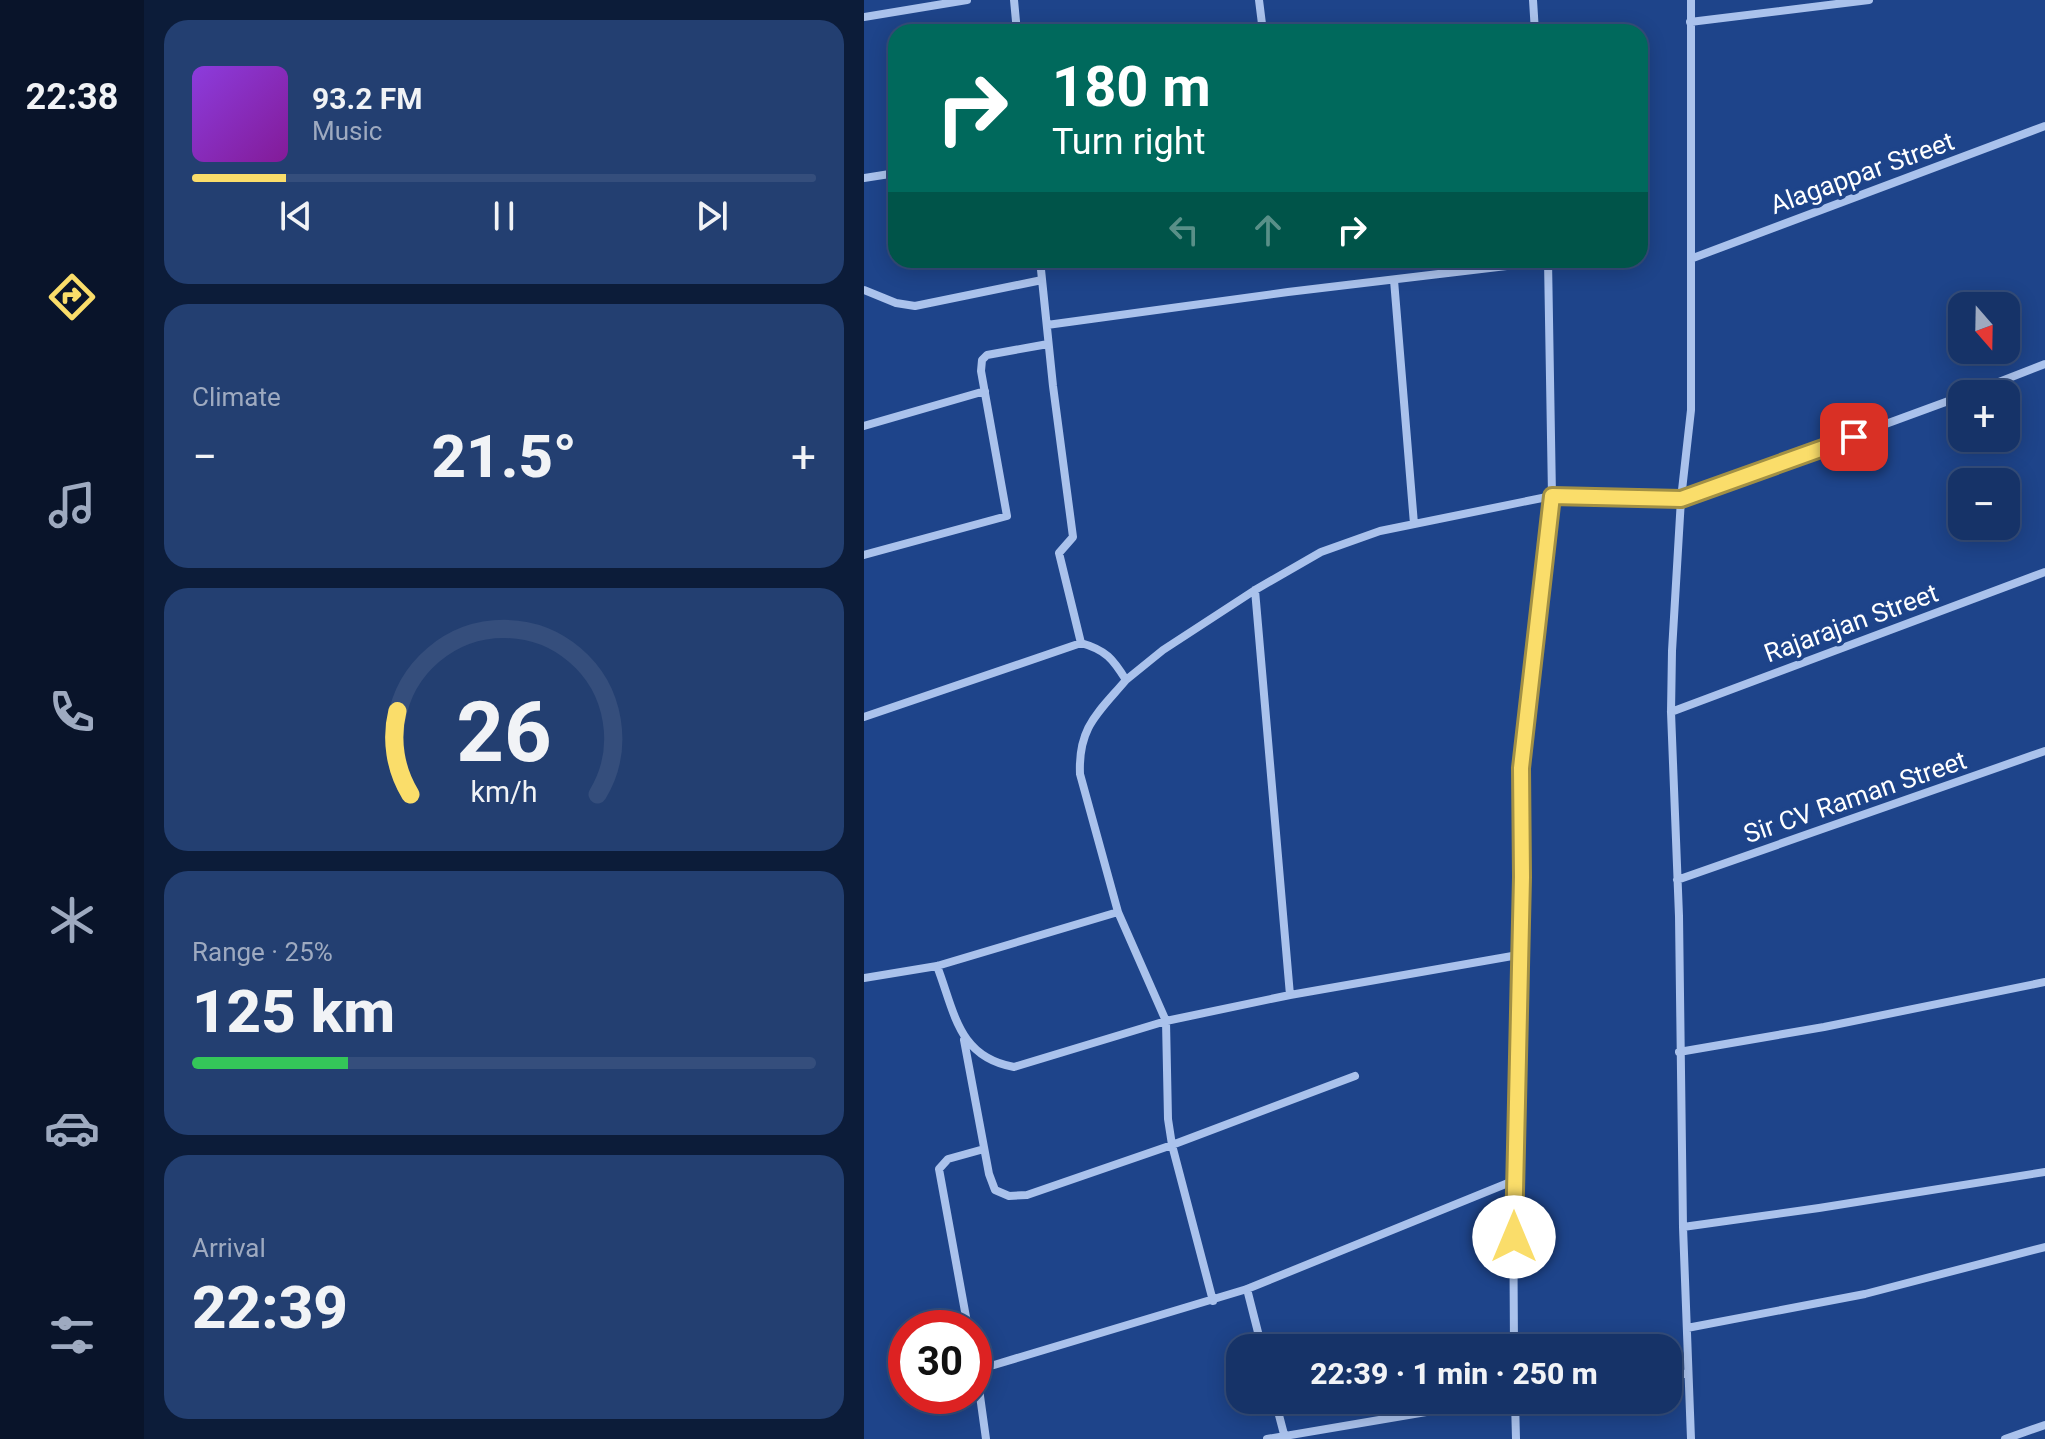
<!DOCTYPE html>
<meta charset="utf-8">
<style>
:root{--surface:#163368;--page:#233f71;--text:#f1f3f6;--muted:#9eaac0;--line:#354e7c;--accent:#fadd6a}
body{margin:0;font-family:Roboto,sans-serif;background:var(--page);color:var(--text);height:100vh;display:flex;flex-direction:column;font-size:30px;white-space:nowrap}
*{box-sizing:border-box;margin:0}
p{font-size:26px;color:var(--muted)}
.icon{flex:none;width:44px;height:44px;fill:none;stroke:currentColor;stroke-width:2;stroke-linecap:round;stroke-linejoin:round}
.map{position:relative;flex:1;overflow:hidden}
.details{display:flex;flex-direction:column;gap:20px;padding:20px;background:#0c1c39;width:720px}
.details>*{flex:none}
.guide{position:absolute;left:24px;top:24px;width:760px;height:244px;border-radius:24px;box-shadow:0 4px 20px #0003,0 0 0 2px var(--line);background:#00695c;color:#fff;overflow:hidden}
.needle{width:52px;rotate:160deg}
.fabs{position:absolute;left:1084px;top:292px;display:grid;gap:16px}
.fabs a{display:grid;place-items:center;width:72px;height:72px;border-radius:16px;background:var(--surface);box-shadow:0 4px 20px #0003,0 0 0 2px var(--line);font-size:40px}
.speed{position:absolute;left:24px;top:1310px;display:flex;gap:16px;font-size:40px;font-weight:700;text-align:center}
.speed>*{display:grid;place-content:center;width:104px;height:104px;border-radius:50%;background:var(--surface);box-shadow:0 4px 20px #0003,0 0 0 2px var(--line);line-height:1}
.speed .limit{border:12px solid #d22;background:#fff;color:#111}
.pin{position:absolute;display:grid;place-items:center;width:68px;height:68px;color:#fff;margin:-34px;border-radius:16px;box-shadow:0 4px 12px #0006}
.me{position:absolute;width:88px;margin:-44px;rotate:0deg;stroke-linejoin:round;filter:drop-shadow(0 0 6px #0008)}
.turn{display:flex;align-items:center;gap:28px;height:168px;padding:0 32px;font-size:36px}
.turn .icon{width:104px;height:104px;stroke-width:2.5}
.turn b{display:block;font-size:56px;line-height:68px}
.lanes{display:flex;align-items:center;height:76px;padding:0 32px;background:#0003;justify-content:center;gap:40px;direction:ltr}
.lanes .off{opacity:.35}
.big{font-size:60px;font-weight:800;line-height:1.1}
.details .tile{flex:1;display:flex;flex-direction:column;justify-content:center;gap:12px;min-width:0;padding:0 28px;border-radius:24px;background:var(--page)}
.details .dial{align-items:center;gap:0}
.dial svg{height:208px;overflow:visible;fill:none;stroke:var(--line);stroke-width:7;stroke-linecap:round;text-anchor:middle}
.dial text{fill:var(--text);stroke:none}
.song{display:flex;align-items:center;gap:24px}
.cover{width:96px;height:96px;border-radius:12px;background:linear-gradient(135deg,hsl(270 70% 55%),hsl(290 70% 35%))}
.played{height:8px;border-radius:4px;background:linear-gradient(90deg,var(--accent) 15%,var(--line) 15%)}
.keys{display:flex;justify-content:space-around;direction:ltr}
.heat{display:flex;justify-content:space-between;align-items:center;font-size:44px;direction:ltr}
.charge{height:12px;border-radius:6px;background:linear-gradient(90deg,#34c759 25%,var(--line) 0)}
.trip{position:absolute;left:362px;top:1334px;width:456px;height:80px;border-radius:24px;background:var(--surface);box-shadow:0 4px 20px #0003,0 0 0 2px var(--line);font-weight:800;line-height:80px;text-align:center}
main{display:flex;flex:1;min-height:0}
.dock{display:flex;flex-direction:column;width:144px;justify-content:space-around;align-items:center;background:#09142a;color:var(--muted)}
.dock .icon{width:56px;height:56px}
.dock .current{color:var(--accent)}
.dock b{font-size:36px;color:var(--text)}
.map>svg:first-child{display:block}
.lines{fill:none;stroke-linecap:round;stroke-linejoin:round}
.minor{stroke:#aac2ec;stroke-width:8}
.route-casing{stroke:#a29045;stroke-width:20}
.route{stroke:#fadd6a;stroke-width:14}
.labels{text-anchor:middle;stroke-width:7;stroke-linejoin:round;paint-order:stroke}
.street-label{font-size:26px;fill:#fff;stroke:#1e448a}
</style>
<main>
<nav class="dock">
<b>22:38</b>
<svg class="icon current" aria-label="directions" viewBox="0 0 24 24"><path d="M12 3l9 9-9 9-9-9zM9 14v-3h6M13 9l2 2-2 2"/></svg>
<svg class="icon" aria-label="music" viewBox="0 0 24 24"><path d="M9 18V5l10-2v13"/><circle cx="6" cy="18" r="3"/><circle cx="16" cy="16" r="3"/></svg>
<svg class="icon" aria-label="phone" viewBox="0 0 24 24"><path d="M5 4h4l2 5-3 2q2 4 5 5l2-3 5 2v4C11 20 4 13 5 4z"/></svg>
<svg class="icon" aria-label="climate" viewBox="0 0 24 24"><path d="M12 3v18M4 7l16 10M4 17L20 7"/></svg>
<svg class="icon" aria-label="car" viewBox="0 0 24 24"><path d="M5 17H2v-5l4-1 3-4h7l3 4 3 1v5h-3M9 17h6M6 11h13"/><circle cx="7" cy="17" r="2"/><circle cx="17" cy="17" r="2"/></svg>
<svg class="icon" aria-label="filters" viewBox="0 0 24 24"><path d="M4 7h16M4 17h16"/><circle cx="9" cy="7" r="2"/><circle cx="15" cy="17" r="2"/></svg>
</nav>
<section class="details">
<div class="tile">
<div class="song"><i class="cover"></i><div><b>93.2 FM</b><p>Music</p></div></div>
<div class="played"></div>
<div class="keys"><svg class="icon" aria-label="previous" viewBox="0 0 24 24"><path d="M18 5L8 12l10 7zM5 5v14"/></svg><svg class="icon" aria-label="pause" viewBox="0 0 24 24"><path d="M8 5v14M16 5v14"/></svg><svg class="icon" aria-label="next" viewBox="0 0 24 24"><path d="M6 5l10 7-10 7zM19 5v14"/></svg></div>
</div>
<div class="tile"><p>Climate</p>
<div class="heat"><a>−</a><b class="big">21.5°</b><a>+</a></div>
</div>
<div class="tile dial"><svg viewBox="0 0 100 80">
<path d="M14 69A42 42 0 1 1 86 69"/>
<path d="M14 69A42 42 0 0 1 9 37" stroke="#fadd6a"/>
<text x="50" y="56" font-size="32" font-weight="700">26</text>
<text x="50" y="72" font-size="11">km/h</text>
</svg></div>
<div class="tile"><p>Range · 25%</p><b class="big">125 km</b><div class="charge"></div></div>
<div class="tile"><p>Arrival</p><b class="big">22:39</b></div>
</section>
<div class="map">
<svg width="1181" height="1439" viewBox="0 0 1181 1439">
<rect width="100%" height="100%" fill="#1e448a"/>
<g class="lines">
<path class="minor" d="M150,0L153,32
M395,0L399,32
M669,0L671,32
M0,17L103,0
M826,22L1005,0
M0,178L32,173
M829,258L1181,126
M176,260L189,386L209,537L195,553L217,643
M530,280L550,524
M0,290L32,303L51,306L178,280
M183,325L424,292L684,261
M1104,394L1181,364
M0,426L121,391
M0,555L143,516L117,371L118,360L123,355L184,344
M391,590L426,995
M262,680L299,650L391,590L457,552L516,531L688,496L817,499L1098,396
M807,712L1181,572
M0,717L217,643C242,650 249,659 262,680C234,713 214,727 216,774L254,912L302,1021L304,1119L308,1145L349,1301
M813,880L1181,751
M73,966C91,1013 94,1057 150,1067L302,1021L426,995L654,955
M0,978L73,966L254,912
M100,1040L125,1174L131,1190L145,1196L163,1195L308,1145L491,1076
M815,1052L960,1027L1181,982
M819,1227L955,1208L1181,1172
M383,1289L398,1348
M104,1328L75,1169L84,1159L120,1149
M823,1328L1001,1294L1181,1247
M650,1348L649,1181L658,877L657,768L688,496L684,260
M110,1356L118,1366L130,1365L383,1289L649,1181
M111,1360L122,1439
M804,1376L824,1373
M411,1400L421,1438
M651,1400L652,1439
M403,1439L633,1400
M827,1439L819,1227L815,916L807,712L808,651L817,499L827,410V0
M1141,1439L1181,1425"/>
</g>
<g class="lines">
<g class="route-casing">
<path id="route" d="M650,1237L658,877L657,768L688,496L817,499L990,437"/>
</g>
<use href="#route" class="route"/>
</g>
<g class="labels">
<g class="street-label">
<text transform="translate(998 173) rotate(-20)" y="9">Alagappar Street</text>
<text transform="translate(987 623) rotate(-20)" y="9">Rajarajan Street</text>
<text transform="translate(991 797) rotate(-19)" y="9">Sir CV Raman Street</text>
</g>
</g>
</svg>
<div class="fabs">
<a><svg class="needle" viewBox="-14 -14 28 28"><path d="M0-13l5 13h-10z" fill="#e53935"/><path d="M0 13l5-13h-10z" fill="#9eaac0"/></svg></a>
<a>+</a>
<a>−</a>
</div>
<div class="speed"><div class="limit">30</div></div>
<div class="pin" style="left:990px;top:437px;background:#d93025"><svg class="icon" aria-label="arrive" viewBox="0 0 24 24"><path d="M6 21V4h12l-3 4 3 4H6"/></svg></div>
<svg class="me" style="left:650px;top:1237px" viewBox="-20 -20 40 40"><circle r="19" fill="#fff"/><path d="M0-13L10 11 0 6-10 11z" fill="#fadd6a"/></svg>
<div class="trip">22:39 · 1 min · 250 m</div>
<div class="guide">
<div class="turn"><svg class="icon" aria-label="right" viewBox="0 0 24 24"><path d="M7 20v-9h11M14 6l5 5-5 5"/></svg><div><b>180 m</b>Turn right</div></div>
<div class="lanes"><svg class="icon off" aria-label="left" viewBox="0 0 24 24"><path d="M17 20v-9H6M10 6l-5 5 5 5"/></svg><svg class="icon off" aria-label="ahead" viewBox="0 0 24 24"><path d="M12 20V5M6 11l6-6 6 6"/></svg><svg class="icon" aria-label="right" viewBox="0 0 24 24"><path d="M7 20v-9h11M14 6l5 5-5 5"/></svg></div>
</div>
</div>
</main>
